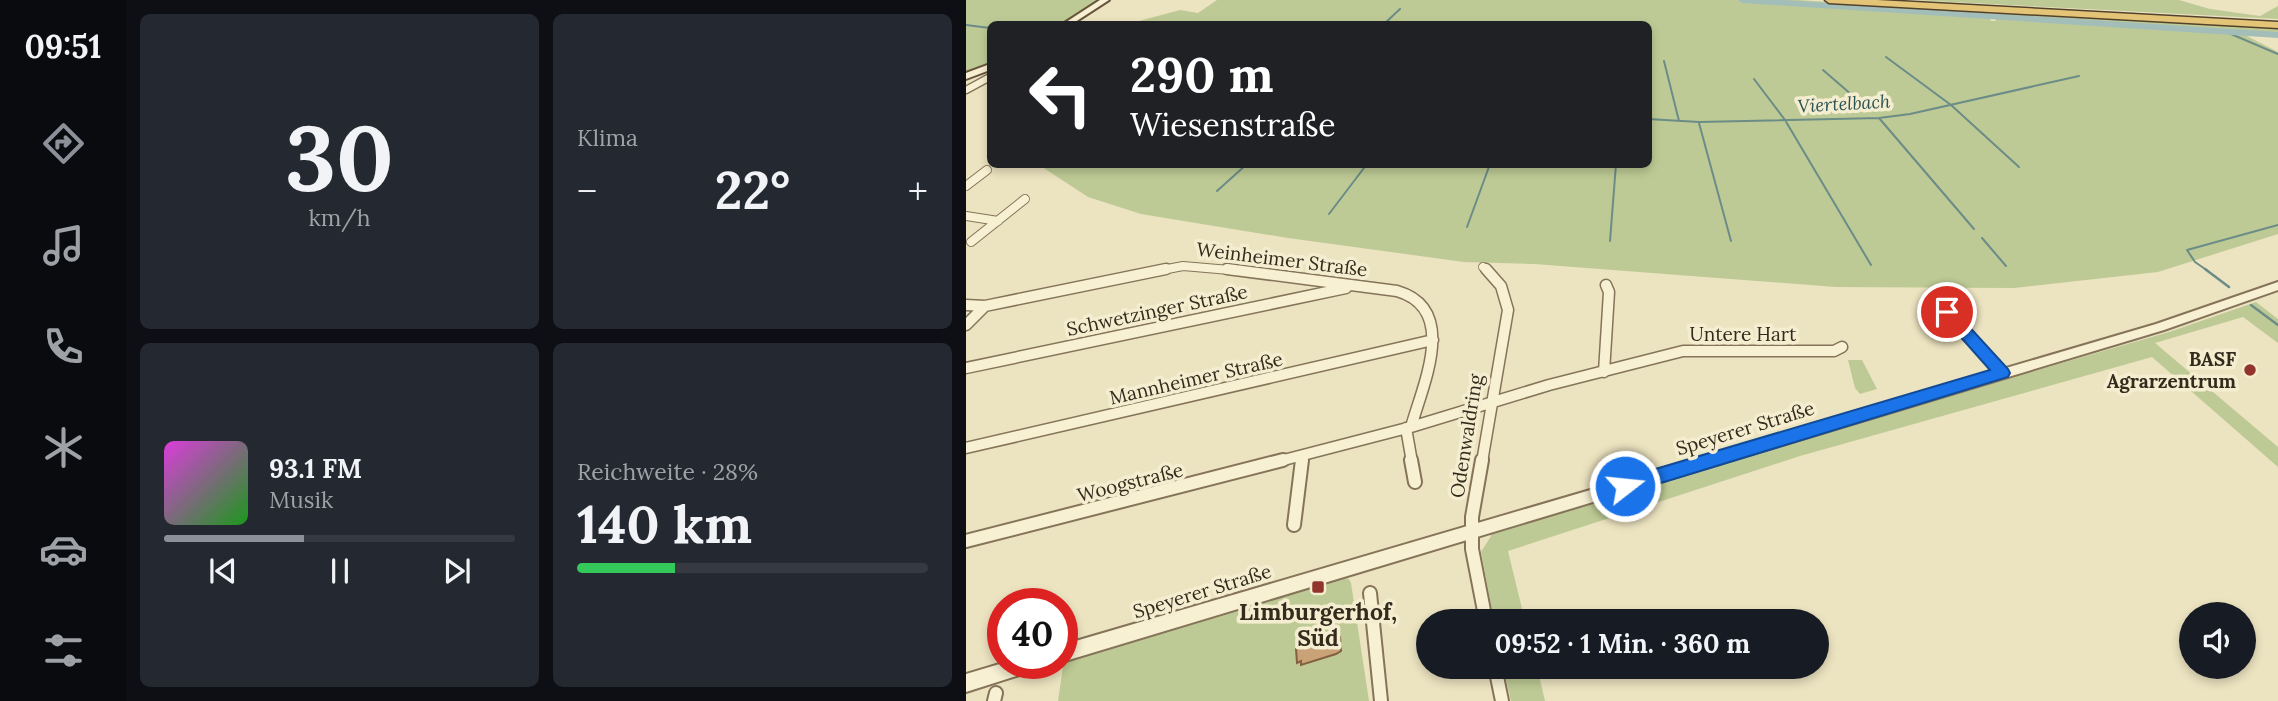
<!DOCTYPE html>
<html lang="de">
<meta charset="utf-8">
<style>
:root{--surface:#171b24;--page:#242831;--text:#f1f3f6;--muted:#9ea1a6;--line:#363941;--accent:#8c9099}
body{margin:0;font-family:Lora,serif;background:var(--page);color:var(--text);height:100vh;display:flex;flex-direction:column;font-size:26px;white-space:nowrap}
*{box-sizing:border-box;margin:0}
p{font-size:23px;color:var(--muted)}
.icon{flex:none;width:38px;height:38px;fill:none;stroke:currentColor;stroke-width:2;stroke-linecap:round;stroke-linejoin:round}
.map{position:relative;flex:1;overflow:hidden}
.drawer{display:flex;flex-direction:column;gap:14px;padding:14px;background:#0d0f14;width:840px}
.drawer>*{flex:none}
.top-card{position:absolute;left:21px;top:21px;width:665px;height:147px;border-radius:10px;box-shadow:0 4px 10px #0003;background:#202124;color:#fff;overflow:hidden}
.tools{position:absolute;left:1213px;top:602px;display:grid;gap:14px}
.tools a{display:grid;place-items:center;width:77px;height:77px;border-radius:50%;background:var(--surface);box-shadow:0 4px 10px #0003;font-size:35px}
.speed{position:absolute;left:21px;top:588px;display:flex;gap:14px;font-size:35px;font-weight:700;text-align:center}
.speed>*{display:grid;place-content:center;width:91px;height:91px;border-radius:50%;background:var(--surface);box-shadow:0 4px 10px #0003;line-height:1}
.speed .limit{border:10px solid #d22;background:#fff;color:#111}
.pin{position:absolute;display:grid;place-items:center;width:60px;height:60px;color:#fff;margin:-30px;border:4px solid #fff;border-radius:50%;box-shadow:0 2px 7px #0007}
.me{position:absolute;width:77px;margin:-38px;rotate:74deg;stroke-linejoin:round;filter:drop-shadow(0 0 5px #0008)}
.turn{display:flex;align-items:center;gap:24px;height:147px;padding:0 28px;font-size:32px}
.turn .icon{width:91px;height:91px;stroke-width:2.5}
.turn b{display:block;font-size:49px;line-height:60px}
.big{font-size:52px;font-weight:700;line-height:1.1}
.drawer .card{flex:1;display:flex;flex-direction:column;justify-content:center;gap:10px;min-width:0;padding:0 24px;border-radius:10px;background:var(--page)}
.drawer .dial{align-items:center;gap:0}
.dial b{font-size:91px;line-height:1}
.song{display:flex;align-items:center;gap:21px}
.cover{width:84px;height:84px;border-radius:10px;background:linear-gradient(135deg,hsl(300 70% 55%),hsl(120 70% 35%))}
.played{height:7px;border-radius:4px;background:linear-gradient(90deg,var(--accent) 40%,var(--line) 40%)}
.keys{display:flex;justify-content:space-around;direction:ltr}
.heat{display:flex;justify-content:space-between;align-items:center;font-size:38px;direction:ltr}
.charge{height:10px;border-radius:5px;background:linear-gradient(90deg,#34c759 28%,var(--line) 0)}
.drawer .tiles{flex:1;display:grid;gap:14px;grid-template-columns:repeat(2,1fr)}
.trip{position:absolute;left:450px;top:609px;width:413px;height:70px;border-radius:35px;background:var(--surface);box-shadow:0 4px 10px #0003;font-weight:700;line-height:70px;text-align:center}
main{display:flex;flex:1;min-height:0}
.menu{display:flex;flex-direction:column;width:126px;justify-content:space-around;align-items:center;background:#090b0e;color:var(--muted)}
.menu .icon{width:49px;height:49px}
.menu .current{color:var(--accent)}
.menu b{font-size:32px;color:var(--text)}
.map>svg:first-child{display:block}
.green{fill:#beca95}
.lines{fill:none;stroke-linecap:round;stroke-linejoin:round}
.stream-far1{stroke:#6b8c87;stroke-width:2}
.stream{stroke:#6b8c87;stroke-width:2.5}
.river{fill:#a3beb9;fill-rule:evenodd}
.building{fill:#c9a277;stroke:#836140;stroke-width:2}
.minor-far3-casing{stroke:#857459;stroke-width:9}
.minor-far2-casing{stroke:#857459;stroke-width:10}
.minor-far1-casing{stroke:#857459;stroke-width:13}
.minor-casing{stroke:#857459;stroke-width:16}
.tertiary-casing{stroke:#857459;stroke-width:4}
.secondary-casing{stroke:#66553c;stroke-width:4}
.trunk-casing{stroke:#52422d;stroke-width:3}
.minor-far3{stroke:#f7f0d3;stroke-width:6}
.minor-far2{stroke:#f7f0d3;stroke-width:8}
.minor-far1{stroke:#f7f0d3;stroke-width:10}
.minor{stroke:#f7f0d3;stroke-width:12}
.tertiary{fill:#f7f0d3;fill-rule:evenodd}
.secondary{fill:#f7f0d3;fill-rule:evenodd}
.trunk{fill:#e4c476;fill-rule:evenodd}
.route{fill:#1a73e8;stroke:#114b97;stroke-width:2}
.poi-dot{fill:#91342b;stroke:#f4edd0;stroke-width:2.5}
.labels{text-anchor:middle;stroke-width:7;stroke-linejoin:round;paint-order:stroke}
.far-water-label{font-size:18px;font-style:italic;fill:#2c5354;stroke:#f4edd0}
.street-label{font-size:19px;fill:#352b1d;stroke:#f4edd0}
.poi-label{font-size:19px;font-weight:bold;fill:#352b1d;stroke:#f4edd0;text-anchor:end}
.near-poi-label{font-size:23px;font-weight:bold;fill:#352b1d;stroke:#f4edd0}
</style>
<main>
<nav class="menu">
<b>09:51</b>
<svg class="icon current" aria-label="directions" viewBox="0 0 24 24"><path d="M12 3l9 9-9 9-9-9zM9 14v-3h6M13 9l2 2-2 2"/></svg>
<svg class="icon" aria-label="music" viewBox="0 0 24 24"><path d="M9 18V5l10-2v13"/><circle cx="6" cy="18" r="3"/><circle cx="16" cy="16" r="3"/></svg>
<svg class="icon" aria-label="phone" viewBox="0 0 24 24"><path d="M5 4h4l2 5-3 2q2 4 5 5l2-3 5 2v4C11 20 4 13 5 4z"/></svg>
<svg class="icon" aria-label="climate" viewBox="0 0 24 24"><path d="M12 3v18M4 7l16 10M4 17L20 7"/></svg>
<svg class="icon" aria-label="car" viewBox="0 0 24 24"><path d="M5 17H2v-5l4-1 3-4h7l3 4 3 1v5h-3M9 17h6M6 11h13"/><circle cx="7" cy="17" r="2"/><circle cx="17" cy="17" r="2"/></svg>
<svg class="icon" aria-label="filters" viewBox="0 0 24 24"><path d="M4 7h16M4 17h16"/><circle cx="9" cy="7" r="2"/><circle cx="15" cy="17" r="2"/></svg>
</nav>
<section class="drawer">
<div class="tiles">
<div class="card dial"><b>30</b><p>km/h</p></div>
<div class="card"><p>Klima</p>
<div class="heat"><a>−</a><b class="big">22°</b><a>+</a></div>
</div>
<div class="card">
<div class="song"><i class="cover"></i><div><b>93.1 FM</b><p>Musik</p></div></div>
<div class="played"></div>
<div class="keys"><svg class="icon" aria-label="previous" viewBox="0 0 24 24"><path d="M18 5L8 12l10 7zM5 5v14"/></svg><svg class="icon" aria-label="pause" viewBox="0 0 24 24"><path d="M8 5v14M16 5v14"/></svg><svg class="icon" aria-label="next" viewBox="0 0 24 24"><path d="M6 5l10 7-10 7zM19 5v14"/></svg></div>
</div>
<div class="card"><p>Reichweite · 28%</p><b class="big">140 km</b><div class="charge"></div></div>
</div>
</section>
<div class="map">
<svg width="1312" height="701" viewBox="0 0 1312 701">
<rect width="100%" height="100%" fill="#ece3c0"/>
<path class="green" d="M0,0H133L97,24H24V65L0,75Z
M251,0H832L1021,12L1025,21H1030L1026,12L1312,28V36L1277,34L1312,52V234L1192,272L1048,288L870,287L568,264L498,262L322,238L175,214L122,197L73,165L682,164V24H162L214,10L232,13Z
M947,0H1213L1244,9L1294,16L1312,6V19Z
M1290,302L1312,319V343L1277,317L1189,343L1312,447V467L1186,357L834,456L542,551L559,621H528L515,552L525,536L523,531L1049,374L1068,371L1203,332Z
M882,360H896L911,389L894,394L889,388Z
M378,578L383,579L385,583L403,701H92L97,667L102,661Z
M537,667H571L579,701H545Z"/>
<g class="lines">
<path class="stream-far1" d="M418,24L434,9
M0,25L24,28
M1258,31L1312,54
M920,57L985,105L1053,167
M698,61L713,121
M857,70L901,108
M788,79L819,120L905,265
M913,118L1008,229
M682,119L733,122L913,118L944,114L1113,76
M733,123L765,241
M251,191L281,164
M363,214L401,164
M501,227L524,164
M1016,238L1040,266
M644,241L650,164
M1242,271L1229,262L1221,250L1312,225"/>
<path class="stream" d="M1239,269L1263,287
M1285,305L1312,325"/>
<path class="river" d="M772,0H817L1312,32V38L776,3Z"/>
</g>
<path class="building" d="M369,637H374L375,651L370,654L335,665V661L331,663L330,649Z"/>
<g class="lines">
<g class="minor-far3-casing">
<path id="minor-far3" d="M0,90L24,77"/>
</g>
<g class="minor-far2-casing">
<path id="minor-far2" d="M0,186L21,170
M0,216L32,221
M5,242L59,199
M517,267L522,271
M191,271L217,266L275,271"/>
</g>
<g class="minor-far1-casing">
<path id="minor-far1" d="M261,269L431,291C493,309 457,384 445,427
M965,295L1036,373
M0,305L19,306L200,269
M0,325L19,306
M0,368L380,288
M638,372L643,292L640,285
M440,428L446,462
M0,448L467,340
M310,462L445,427L583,385L717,351H868L876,347
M335,462L336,456
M516,462L542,310L535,286L520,269"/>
</g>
<g class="minor-casing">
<path id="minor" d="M445,460L449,482
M516,460L506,517V549L520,621
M328,525L336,460
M0,541L317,460
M404,593L415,701
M529,667L536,701
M28,701L30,693"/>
</g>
<g class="tertiary-casing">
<path id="tertiary" d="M1312,282V290L1198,330L96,662V645L1190,324Z
M37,663H74L72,669L66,671L0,692V674Z"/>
</g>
<g class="secondary-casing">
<path id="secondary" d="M134,0H143L106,24H97Z
M24,64V70L0,79V73Z"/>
</g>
<g class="trunk-casing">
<path id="trunk" d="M859,0H911L1312,22V28L863,3Z"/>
</g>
<use href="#minor-far3" class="minor-far3"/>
<use href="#minor-far2" class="minor-far2"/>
<use href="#minor-far1" class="minor-far1"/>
<use href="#minor" class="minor"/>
<use href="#tertiary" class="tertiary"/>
<use href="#secondary" class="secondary"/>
<use href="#trunk" class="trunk"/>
</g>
<path class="route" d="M981,307L986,308L1042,369L1044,373L1042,377L659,494L653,492L650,486L653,480L659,478L1024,370L976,316L973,312L976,308Z"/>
<g class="poi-dot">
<circle cx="1284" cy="370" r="7"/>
<rect x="345" y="580" width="14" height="14" rx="3.5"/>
</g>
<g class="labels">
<g class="far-water-label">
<text transform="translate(878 104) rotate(-3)" y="6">Viertelbach</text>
</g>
<g class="street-label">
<text transform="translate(316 259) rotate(7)" y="7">Weinheimer Straße</text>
<text transform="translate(191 310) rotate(-12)" y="7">Schwetzinger Straße</text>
<text x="777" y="341">Untere Hart</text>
<text transform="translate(230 378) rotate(-13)" y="7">Mannheimer Straße</text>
<text transform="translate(779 428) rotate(-17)" y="7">Speyerer Straße</text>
<text transform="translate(500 436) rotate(-81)" y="7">Odenwaldring</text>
<text transform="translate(164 482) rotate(-14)" y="7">Woogstraße</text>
<text transform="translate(236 591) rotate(-17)" y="7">Speyerer Straße</text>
</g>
<g class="poi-label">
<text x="1270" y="366">BASF<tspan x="1270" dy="22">Agrarzentrum</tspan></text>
</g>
<g class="near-poi-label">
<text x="352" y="620">Limburgerhof,<tspan x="352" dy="26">Süd</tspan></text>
</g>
</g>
</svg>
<div class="tools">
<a><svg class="icon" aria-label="sound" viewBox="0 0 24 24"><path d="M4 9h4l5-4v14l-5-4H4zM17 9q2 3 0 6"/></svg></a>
</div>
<div class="speed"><div class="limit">40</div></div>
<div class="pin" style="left:981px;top:312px;background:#d93025"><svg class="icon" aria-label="arrive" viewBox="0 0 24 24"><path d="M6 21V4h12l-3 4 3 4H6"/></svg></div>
<svg class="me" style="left:659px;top:486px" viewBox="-20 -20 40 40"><circle r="17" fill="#1a73e8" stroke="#fff" stroke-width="3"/><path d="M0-11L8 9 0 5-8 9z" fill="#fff"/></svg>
<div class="trip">09:52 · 1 Min. · 360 m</div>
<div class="top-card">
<div class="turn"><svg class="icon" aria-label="left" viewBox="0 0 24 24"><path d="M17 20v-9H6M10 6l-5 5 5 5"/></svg><div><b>290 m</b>Wiesenstraße</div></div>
</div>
</div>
</main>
